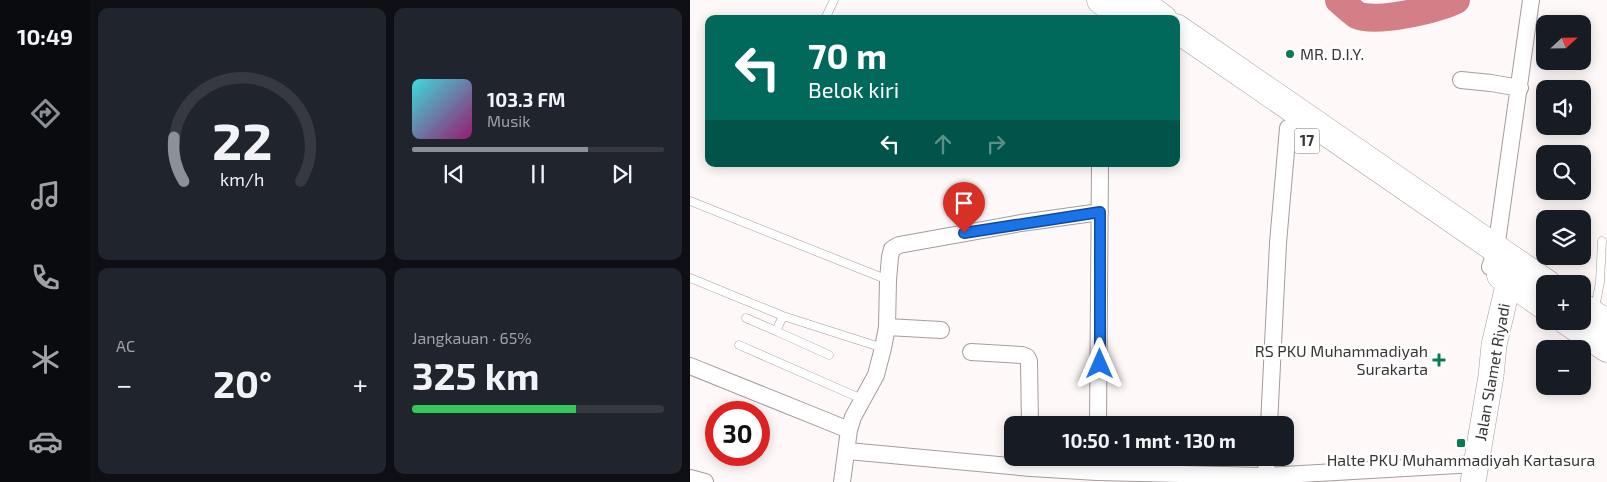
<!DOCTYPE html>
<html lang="id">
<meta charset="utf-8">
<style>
:root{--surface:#171b24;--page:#20242c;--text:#f1f3f6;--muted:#9ea1a6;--line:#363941;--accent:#8c9099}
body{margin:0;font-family:"Exo 2",sans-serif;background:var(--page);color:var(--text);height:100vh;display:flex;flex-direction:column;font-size:19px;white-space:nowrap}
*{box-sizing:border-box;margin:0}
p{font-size:16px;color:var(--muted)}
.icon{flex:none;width:28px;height:28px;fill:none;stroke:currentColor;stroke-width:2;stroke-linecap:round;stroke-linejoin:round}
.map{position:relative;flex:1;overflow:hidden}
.side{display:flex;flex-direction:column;gap:8px;padding:8px;background:#0d0f14;width:600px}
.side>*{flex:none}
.top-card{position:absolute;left:15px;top:15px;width:475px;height:152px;border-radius:10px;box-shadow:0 2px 12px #0003;background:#00695c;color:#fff;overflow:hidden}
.needle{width:32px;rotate:68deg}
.buttons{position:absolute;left:846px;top:15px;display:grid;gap:10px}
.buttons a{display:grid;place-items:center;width:55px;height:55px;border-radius:10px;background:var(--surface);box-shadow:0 2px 12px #0003;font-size:25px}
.speed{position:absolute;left:15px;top:401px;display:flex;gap:10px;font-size:25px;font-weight:700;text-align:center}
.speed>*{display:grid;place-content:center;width:65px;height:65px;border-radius:50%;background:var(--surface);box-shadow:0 2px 12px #0003;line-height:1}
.speed .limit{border:8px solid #d22;background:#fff;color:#111}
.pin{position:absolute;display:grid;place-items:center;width:42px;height:42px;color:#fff;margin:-51px -21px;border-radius:50% 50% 50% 0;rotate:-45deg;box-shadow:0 0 5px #0007}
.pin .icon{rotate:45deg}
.me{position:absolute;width:55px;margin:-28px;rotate:0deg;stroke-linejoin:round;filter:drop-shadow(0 0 4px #0008)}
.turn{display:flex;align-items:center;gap:18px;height:105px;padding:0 20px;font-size:22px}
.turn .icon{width:65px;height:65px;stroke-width:2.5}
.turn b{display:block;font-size:35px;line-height:42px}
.lanes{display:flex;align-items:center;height:48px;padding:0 20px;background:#0003;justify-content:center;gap:25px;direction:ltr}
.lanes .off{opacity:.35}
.big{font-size:38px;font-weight:700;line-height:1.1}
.side .widget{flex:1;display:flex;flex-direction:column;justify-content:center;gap:8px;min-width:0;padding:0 18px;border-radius:10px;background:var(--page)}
.side .dial{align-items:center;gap:0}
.dial svg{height:130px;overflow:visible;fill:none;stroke:var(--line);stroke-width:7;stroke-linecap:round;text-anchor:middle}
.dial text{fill:var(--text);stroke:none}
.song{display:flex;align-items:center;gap:15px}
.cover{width:60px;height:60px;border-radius:8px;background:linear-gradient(135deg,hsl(180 70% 55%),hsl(320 70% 35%))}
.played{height:5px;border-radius:2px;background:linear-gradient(90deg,var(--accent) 70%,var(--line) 70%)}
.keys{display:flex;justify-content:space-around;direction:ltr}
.heat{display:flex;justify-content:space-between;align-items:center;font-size:28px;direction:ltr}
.charge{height:8px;border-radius:4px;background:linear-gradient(90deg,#34c759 65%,var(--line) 0)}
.side .tiles{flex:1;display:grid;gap:8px;grid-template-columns:repeat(2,1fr)}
.trip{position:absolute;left:314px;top:416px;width:290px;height:50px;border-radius:10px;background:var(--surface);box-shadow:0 2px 12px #0003;font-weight:700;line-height:50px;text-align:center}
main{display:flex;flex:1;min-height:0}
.dock{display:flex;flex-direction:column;width:90px;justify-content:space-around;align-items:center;background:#090b0e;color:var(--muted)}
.dock .icon{width:35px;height:35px}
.dock .current{color:var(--accent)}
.dock b{font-size:22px;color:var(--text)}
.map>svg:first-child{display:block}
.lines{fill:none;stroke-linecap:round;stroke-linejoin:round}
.river{stroke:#d47e87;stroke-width:28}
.lane-casing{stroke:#a79b9b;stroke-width:9}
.street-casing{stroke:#a79b9b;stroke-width:18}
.primary-casing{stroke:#a79b9b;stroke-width:26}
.highway-casing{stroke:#a79b9b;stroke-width:29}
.lane{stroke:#fff;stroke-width:8}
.street{stroke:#fff;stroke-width:16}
.primary{stroke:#fff;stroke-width:25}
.highway{stroke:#fff;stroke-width:28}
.route-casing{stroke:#114b97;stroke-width:12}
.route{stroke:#1a73e8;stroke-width:9}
.poi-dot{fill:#087a56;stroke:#fff;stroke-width:2}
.labels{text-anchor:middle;stroke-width:5;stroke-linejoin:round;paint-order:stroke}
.shield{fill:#fff;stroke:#767272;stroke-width:1}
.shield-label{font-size:15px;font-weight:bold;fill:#3b3636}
.poi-label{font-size:16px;fill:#3b3636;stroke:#fff;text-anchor:start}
.street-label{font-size:16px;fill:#3b3636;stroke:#fff}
</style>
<main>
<nav class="dock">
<b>10:49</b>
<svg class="icon current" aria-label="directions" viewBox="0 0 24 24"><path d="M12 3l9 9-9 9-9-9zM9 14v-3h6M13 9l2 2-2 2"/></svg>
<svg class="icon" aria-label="music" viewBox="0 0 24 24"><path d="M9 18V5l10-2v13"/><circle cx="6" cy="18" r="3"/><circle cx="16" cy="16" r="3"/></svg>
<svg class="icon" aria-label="phone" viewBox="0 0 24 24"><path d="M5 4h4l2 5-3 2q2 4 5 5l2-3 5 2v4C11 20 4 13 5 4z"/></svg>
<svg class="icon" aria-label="climate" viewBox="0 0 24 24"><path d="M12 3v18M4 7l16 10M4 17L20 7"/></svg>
<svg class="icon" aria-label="car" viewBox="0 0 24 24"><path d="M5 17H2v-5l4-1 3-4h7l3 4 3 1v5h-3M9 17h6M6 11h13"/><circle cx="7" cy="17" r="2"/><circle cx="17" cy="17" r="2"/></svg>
</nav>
<section class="side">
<div class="tiles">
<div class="widget dial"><svg viewBox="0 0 100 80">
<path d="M14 69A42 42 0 1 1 86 69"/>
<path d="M14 69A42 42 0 0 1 8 42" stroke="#8c9099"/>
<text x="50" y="56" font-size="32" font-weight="700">22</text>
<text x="50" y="72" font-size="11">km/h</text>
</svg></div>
<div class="widget">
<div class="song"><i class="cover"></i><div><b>103.3 FM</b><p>Musik</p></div></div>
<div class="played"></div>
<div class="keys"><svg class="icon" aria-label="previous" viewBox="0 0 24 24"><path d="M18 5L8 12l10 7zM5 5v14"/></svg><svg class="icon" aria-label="pause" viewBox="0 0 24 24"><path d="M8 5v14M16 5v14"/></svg><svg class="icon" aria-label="next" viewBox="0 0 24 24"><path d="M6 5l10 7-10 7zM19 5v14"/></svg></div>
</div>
<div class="widget"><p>AC</p>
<div class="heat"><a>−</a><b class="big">20°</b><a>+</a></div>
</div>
<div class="widget"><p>Jangkauan · 65%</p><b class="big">325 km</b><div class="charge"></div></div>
</div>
</section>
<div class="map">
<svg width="917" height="482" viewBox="0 0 917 482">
<rect width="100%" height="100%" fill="#fef8f9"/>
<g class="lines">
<path class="river" d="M649,0C655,5 661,11 667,15C686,24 747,9 766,0"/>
<g class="lane-casing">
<path id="lane" d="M135,19L144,0
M0,201L198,280
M0,278L93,316L193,348
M905,308L910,282L912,241
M56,318L86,331L93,316
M86,331L139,355
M49,345L172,399"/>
</g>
<g class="street-casing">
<path id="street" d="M771,80L801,83L830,88
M800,267L806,249L841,0
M197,327L251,330
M281,352L332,355L337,357L339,361L340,425
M0,366L159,430
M408,425L410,164
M579,425L588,243L598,128
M158,451L341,468L407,472L576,476L785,464
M576,476L577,458
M0,478L15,482
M152,482L159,430L163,417L186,375L193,348L197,327L198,280L200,257L202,249L209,245L331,223L410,212"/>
</g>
<g class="primary-casing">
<path id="primary" d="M783,482L801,376L804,345L819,281L825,262"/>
</g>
<g class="highway-casing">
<path id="highway" d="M411,0L438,19
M447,0L473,19
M486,28L857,284
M811,275L855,306
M892,307L917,324
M877,321L917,348"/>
</g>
<use href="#lane" class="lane"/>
<use href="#street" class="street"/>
<use href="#primary" class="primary"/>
<use href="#highway" class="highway"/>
</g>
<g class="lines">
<g class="route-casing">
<path id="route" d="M274,233L410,212V364"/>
</g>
<use href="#route" class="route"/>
</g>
<g class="poi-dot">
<circle cx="600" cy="54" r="5"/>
<path d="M746.5 352.5h5v5h5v5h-5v5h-5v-5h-5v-5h5z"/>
<rect x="766" y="438" width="10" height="10" rx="2.5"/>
</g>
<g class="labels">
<rect class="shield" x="604.5" y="128.5" width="25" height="25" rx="4"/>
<g class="shield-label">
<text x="617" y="146">17</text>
</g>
<g class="poi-label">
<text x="610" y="60">MR. D.I.Y.</text>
<text x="738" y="357" text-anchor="end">RS PKU Muhammadiyah<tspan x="738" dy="18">Surakarta</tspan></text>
<text x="771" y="466" text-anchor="middle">Halte PKU Muhammadiyah Kartasura</text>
</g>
<g class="street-label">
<text transform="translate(802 372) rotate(-80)" y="6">Jalan Slamet Riyadi</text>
</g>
</g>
</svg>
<div class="buttons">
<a><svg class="needle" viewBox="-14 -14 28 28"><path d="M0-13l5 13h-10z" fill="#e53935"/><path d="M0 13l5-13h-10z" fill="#9ea1a6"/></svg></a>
<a><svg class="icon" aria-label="sound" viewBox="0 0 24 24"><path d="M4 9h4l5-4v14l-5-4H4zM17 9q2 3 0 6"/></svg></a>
<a><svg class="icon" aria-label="search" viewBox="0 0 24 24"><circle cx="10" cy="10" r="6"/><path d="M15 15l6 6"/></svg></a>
<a><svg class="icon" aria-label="layers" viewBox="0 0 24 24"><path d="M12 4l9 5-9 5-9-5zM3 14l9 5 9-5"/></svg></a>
<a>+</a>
<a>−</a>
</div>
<div class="speed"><div class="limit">30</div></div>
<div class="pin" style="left:274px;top:233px;background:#d93025"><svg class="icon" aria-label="arrive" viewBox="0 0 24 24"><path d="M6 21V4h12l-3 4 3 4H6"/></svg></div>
<svg class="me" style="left:410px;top:364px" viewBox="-20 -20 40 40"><path d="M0-17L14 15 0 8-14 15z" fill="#1a73e8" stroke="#fff" stroke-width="4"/></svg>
<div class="trip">10:50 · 1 mnt · 130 m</div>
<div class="top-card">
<div class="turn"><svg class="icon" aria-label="left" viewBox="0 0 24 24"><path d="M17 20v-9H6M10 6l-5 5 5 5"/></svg><div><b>70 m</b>Belok kiri</div></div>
<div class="lanes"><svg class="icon" aria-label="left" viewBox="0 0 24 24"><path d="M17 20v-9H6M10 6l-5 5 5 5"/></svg><svg class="icon off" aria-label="ahead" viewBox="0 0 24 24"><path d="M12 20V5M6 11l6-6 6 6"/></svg><svg class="icon off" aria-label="right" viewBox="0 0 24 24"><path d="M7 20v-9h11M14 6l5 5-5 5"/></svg></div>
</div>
</div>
</main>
